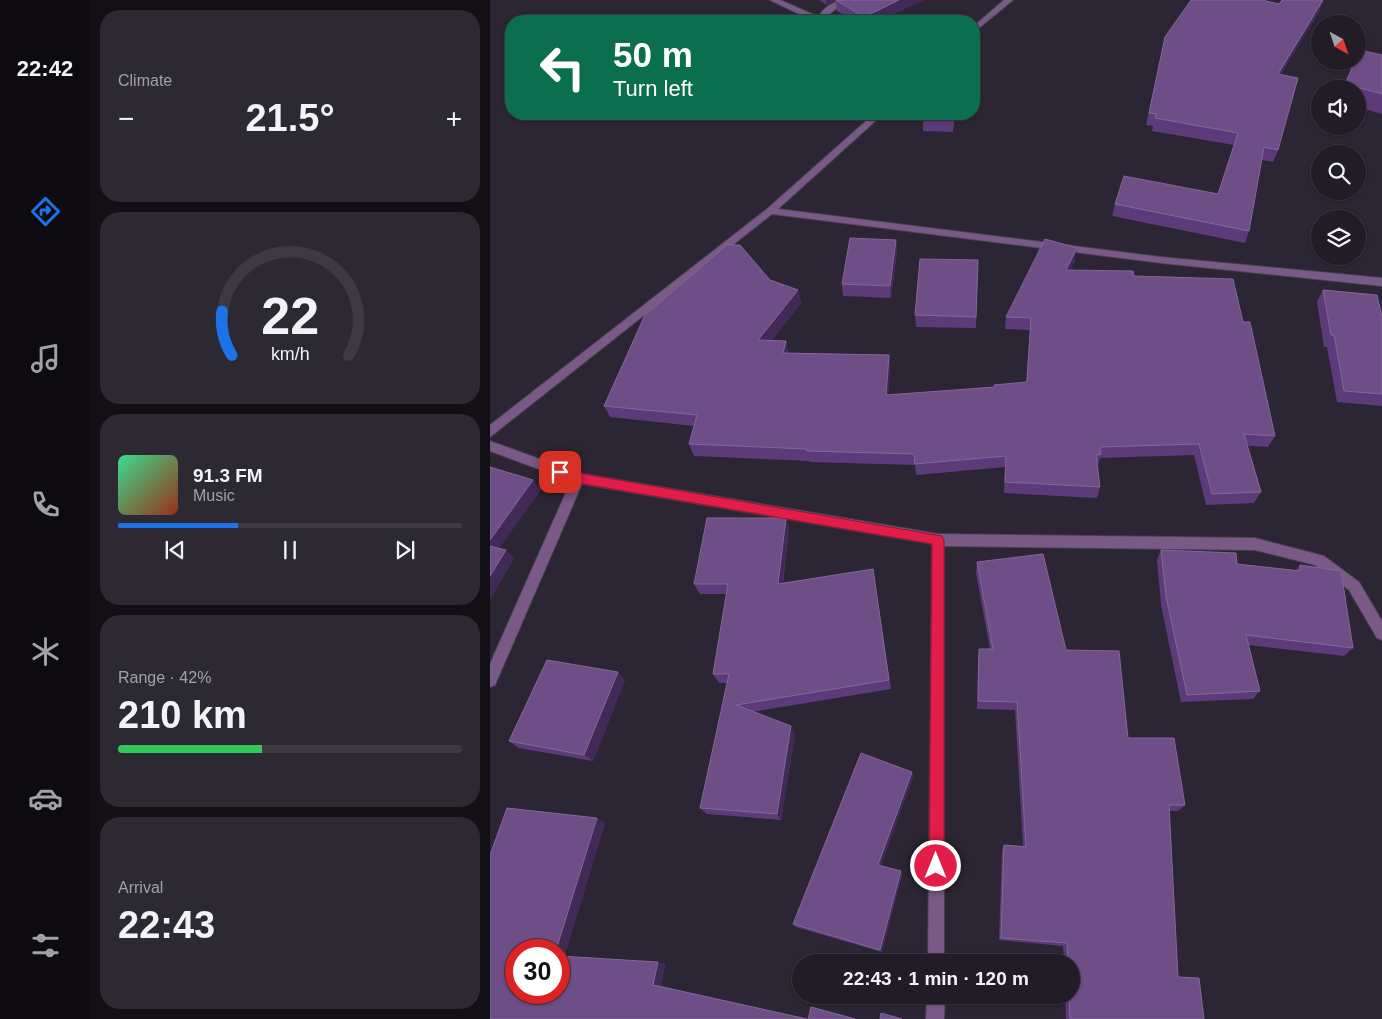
<!DOCTYPE html>
<meta charset="utf-8">
<style>
:root{--surface:#211c26;--page:#2d2932;--text:#f1f3f6;--muted:#a2a1a7;--line:#3e3a43;--accent:#1a73e8}
body{margin:0;font-family:Arial,sans-serif;background:var(--page);color:var(--text);height:100vh;display:flex;flex-direction:column;font-size:19px;white-space:nowrap}
*{box-sizing:border-box;margin:0}
p{font-size:16px;color:var(--muted)}
.icon{flex:none;width:28px;height:28px;fill:none;stroke:currentColor;stroke-width:2;stroke-linecap:round;stroke-linejoin:round}
.map{position:relative;flex:1;overflow:hidden}
.sheet{display:flex;flex-direction:column;gap:10px;padding:10px;background:#120f15;width:400px}
.sheet>*{flex:none}
.guide{position:absolute;left:15px;top:15px;width:475px;height:105px;border-radius:20px;box-shadow:0 1px 4px #0004,0 0 0 1px var(--line);background:#0b6e4f;color:#fff;overflow:hidden}
.needle{width:32px;rotate:140deg}
.controls{position:absolute;left:821px;top:15px;display:grid;gap:10px}
.controls a{display:grid;place-items:center;width:55px;height:55px;border-radius:50%;background:var(--surface);box-shadow:0 1px 4px #0004,0 0 0 1px var(--line);font-size:25px}
.speed{position:absolute;left:15px;top:939px;display:flex;gap:10px;font-size:25px;font-weight:700;text-align:center}
.speed>*{display:grid;place-content:center;width:65px;height:65px;border-radius:50%;background:var(--surface);box-shadow:0 1px 4px #0004,0 0 0 1px var(--line);line-height:1}
.speed .limit{border:8px solid #d22;background:#fff;color:#111}
.pin{position:absolute;display:grid;place-items:center;width:42px;height:42px;color:#fff;margin:-21px;border-radius:10px;box-shadow:0 2px 8px #0006}
.me{position:absolute;width:55px;margin:-28px;rotate:0deg;stroke-linejoin:round;filter:drop-shadow(0 0 4px #0008)}
.turn{display:flex;align-items:center;gap:18px;height:105px;padding:0 25px;font-size:22px}
.turn .icon{width:65px;height:65px;stroke-width:2.5}
.turn b{display:block;font-size:35px;line-height:42px}
.big{font-size:38px;font-weight:800;line-height:1.1}
.sheet .tile{flex:1;display:flex;flex-direction:column;justify-content:center;gap:8px;min-width:0;padding:0 18px;border-radius:20px;background:var(--page)}
.sheet .dial{align-items:center;gap:0}
.dial svg{height:130px;overflow:visible;fill:none;stroke:var(--line);stroke-width:7;stroke-linecap:round;text-anchor:middle}
.dial text{fill:var(--text);stroke:none}
.song{display:flex;align-items:center;gap:15px}
.cover{width:60px;height:60px;border-radius:8px;background:linear-gradient(135deg,hsl(150 70% 55%),hsl(10 70% 35%))}
.played{height:5px;border-radius:2px;background:linear-gradient(90deg,var(--accent) 35%,var(--line) 35%)}
.keys{display:flex;justify-content:space-around;direction:ltr}
.heat{display:flex;justify-content:space-between;align-items:center;font-size:28px;direction:ltr}
.charge{height:8px;border-radius:4px;background:linear-gradient(90deg,#34c759 42%,var(--line) 0)}
.trip{position:absolute;left:302px;top:954px;width:288px;height:50px;border-radius:25px;background:var(--surface);box-shadow:0 1px 4px #0004,0 0 0 1px var(--line);font-weight:800;line-height:50px;text-align:center}
main{display:flex;flex:1;min-height:0}
.tab-bar{display:flex;flex-direction:column;width:90px;justify-content:space-around;align-items:center;background:#0d0b0f;color:var(--muted)}
.tab-bar .icon{width:35px;height:35px}
.tab-bar .on{color:var(--accent)}
.tab-bar b{font-size:22px;color:var(--text)}
.map>svg:first-child{display:block}
.lines{fill:none;stroke-linecap:round;stroke-linejoin:round}
.minor-casing{stroke:#48414f;stroke-width:2}
.minor{fill:#795a87;fill-rule:evenodd}
.wall{fill:#5c3b7a}
.shaded-wall{fill:#422a58}
.building{fill:#6d4e87;stroke:#826799}
.route{fill:#e11d48;stroke:#92132f}
</style>
<main>
<nav class="tab-bar">
<b>22:42</b>
<svg class="icon on" aria-label="directions" viewBox="0 0 24 24"><path d="M12 3l9 9-9 9-9-9zM9 14v-3h6M13 9l2 2-2 2"/></svg>
<svg class="icon" aria-label="music" viewBox="0 0 24 24"><path d="M9 18V5l10-2v13"/><circle cx="6" cy="18" r="3"/><circle cx="16" cy="16" r="3"/></svg>
<svg class="icon" aria-label="phone" viewBox="0 0 24 24"><path d="M5 4h4l2 5-3 2q2 4 5 5l2-3 5 2v4C11 20 4 13 5 4z"/></svg>
<svg class="icon" aria-label="climate" viewBox="0 0 24 24"><path d="M12 3v18M4 7l16 10M4 17L20 7"/></svg>
<svg class="icon" aria-label="car" viewBox="0 0 24 24"><path d="M5 17H2v-5l4-1 3-4h7l3 4 3 1v5h-3M9 17h6M6 11h13"/><circle cx="7" cy="17" r="2"/><circle cx="17" cy="17" r="2"/></svg>
<svg class="icon" aria-label="filters" viewBox="0 0 24 24"><path d="M4 7h16M4 17h16"/><circle cx="9" cy="7" r="2"/><circle cx="15" cy="17" r="2"/></svg>
</nav>
<section class="sheet">
<div class="tile"><p>Climate</p>
<div class="heat"><a>−</a><b class="big">21.5°</b><a>+</a></div>
</div>
<div class="tile dial"><svg viewBox="0 0 100 80">
<path d="M14 69A42 42 0 1 1 86 69"/>
<path d="M14 69A42 42 0 0 1 8 42" stroke="#1a73e8"/>
<text x="50" y="56" font-size="32" font-weight="700">22</text>
<text x="50" y="72" font-size="11">km/h</text>
</svg></div>
<div class="tile">
<div class="song"><i class="cover"></i><div><b>91.3 FM</b><p>Music</p></div></div>
<div class="played"></div>
<div class="keys"><svg class="icon" aria-label="previous" viewBox="0 0 24 24"><path d="M18 5L8 12l10 7zM5 5v14"/></svg><svg class="icon" aria-label="pause" viewBox="0 0 24 24"><path d="M8 5v14M16 5v14"/></svg><svg class="icon" aria-label="next" viewBox="0 0 24 24"><path d="M6 5l10 7-10 7zM19 5v14"/></svg></div>
</div>
<div class="tile"><p>Range · 42%</p><b class="big">210 km</b><div class="charge"></div></div>
<div class="tile"><p>Arrival</p><b class="big">22:43</b></div>
</section>
<div class="map">
<svg width="892" height="1019" viewBox="0 0 892 1019">
<rect width="100%" height="100%" fill="#2c2533"/>
<g class="lines">
<g class="minor-casing">
<path id="minor" d="M280,0H290L329,17C332,7 347,0 357,0L337,16L336,21H324Z
M514,0H523L484,32V26Z
M384,114H393L288,209L671,257L892,278V286L671,263L282,214L0,437V425L277,209Z
M0,441L88,473L448,534L765,538L834,556L869,582L892,621V640L887,638L859,590L825,565L765,550L454,546V962H438L442,544L92,484L5,685L0,687V664L81,481L0,451Z
M437,995H455L454,1019H436Z"/>
</g>
<use href="#minor" class="minor"/>
</g>
<path class="wall" d="M329,0H433L389,21H364L347,11L346,1L337,5Z
M792,0H833L830,10L791,74L788,150L783,162L772,160L759,231L755,243L622,216L625,204L728,194L744,145L662,131L663,126L656,125L675,37L789,4Z
M892,55V114L868,107V89H853L865,61Z
M465,114L463,132L433,131V118Z
M406,240L407,252L401,298L353,296L352,284Z
M488,260L486,328L426,327L425,315Z
M585,261L580,270L644,276L753,322L785,436L778,447L757,446L771,492L764,503L716,505L704,455L610,458L608,465L610,487L607,498L514,493L515,467L426,475L425,465L319,462V461L204,456L199,444L204,426L120,417L114,406L280,280L308,290L311,303L281,341H296L298,353L399,355L400,367L398,395L504,387V385L536,382L540,330L515,329L516,317Z
M833,290L892,316V406L847,402L837,347H834L827,302Z
M296,518L299,530L293,583L383,569L401,689L262,712L305,734L291,820L217,814L210,808L237,683H229L223,674L237,594H210L204,584Z
M671,550L747,564L806,570L810,565L863,648L854,656L758,645L770,691L763,699L691,702L671,605L667,560Z
M487,562L576,650L638,738L695,805L688,811H679L688,977L714,1019H576L575,995H581V962H574L573,946L509,940L512,850L514,845L533,846L525,710L487,709L488,658L489,649H500L486,573Z
M135,680L103,761L29,748L19,741Z
M422,772L423,777L391,865L412,875L392,952L306,927L303,924Z
M115,823L74,957L175,964L171,986L318,1019L324,1008L367,1019H0Z"/>
<path class="shaded-wall" d="M336,0H345L346,1L337,5Z
M409,0H433L389,21H375L374,17Z
M833,0L830,10L784,86L788,74Z
M464,114H465L463,132L464,120Z
M406,240L407,252L401,298L400,286Z
M587,248L585,261L574,283L576,270Z
M308,290L311,303L271,353L268,340Z
M296,341L298,354L293,353Z
M399,355L400,367L397,407L396,395Z
M43,480L51,490L5,554L0,550V540Z
M296,518L299,530L291,594L288,584Z
M16,550L24,559L0,600V576Z
M128,672L135,680L103,761L94,755Z
M301,726L305,734L291,820L287,814Z
M422,772L423,777L390,868L388,865Z
M107,818L115,823L74,958L69,957V950H66Z
M411,871L412,875L392,952L390,950Z
M168,962L175,964L171,986L163,985Z"/>
<path class="building" d="M346,0H409L374,17Z
M701,0H772L789,4L792,0H833L788,74L808,78L788,150L774,147L759,231L625,204L634,176L728,194L748,133L665,118L666,114L659,113L675,37Z
M870,50L892,55V94L855,84L865,61H868V55Z
M433,114H464V120L433,118Z
M360,238L406,240L400,286L352,284Z
M555,239L587,248L576,270L643,271L644,276L743,279L753,322H760L785,436L754,434L771,492L722,494L709,444L610,447L611,454L606,455L610,487L515,482L516,456L425,464L424,454L317,451V449L199,444L207,415L114,406L155,315L237,245H250L280,280L308,290L268,340L296,341L293,353L399,355L396,395L505,387L504,385L537,382L541,318L516,317Z
M430,259L488,260L486,317L425,315Z
M833,290L887,295L892,316V394L854,391L844,335H841Z
M0,467L43,480L0,540Z
M217,518H296L288,584L383,569L399,680L246,705L301,726L287,814L210,808L239,674H223L238,584H204Z
M0,546L16,550L0,576Z
M671,550L746,553L747,564L810,571V565L851,571L863,648L756,635L770,691L697,695L676,596Z
M553,554L576,650L629,651L638,738H684L695,805H679L688,977L709,978L714,1019H580L579,995H581V962H578L577,943L511,938L514,845L536,847L527,702L488,701L489,649H503L487,562Z
M57,660L128,672L94,755L19,741Z
M371,753L422,772L388,865L411,871L390,950L303,924Z
M17,808L107,818L66,950H26V992H69V956L168,962L163,985L317,1019H0V855Z
M321,1007L365,1019H318Z
M391,1013L412,1019H390Z"/>
<path class="route" d="M70,467L88,473L452,536L454,540V866L451,871L446,874L441,871L439,866L442,544L88,483L66,475L65,472L66,468Z"/>
</svg>
<div class="controls">
<a><svg class="needle" viewBox="-14 -14 28 28"><path d="M0-13l5 13h-10z" fill="#e53935"/><path d="M0 13l5-13h-10z" fill="#a2a1a7"/></svg></a>
<a><svg class="icon" aria-label="sound" viewBox="0 0 24 24"><path d="M4 9h4l5-4v14l-5-4H4zM17 9q2 3 0 6"/></svg></a>
<a><svg class="icon" aria-label="search" viewBox="0 0 24 24"><circle cx="10" cy="10" r="6"/><path d="M15 15l6 6"/></svg></a>
<a><svg class="icon" aria-label="layers" viewBox="0 0 24 24"><path d="M12 4l9 5-9 5-9-5zM3 14l9 5 9-5"/></svg></a>
</div>
<div class="speed"><div class="limit">30</div></div>
<div class="pin" style="left:70px;top:472px;background:#d93025"><svg class="icon" aria-label="arrive" viewBox="0 0 24 24"><path d="M6 21V4h12l-3 4 3 4H6"/></svg></div>
<svg class="me" style="left:446px;top:866px" viewBox="-20 -20 40 40"><circle r="17" fill="#e11d48" stroke="#fff" stroke-width="3"/><path d="M0-11L8 9 0 5-8 9z" fill="#fff"/></svg>
<div class="trip">22:43 · 1 min · 120 m</div>
<div class="guide">
<div class="turn"><svg class="icon" aria-label="left" viewBox="0 0 24 24"><path d="M17 20v-9H6M10 6l-5 5 5 5"/></svg><div><b>50 m</b>Turn left</div></div>
</div>
</div>
</main>
